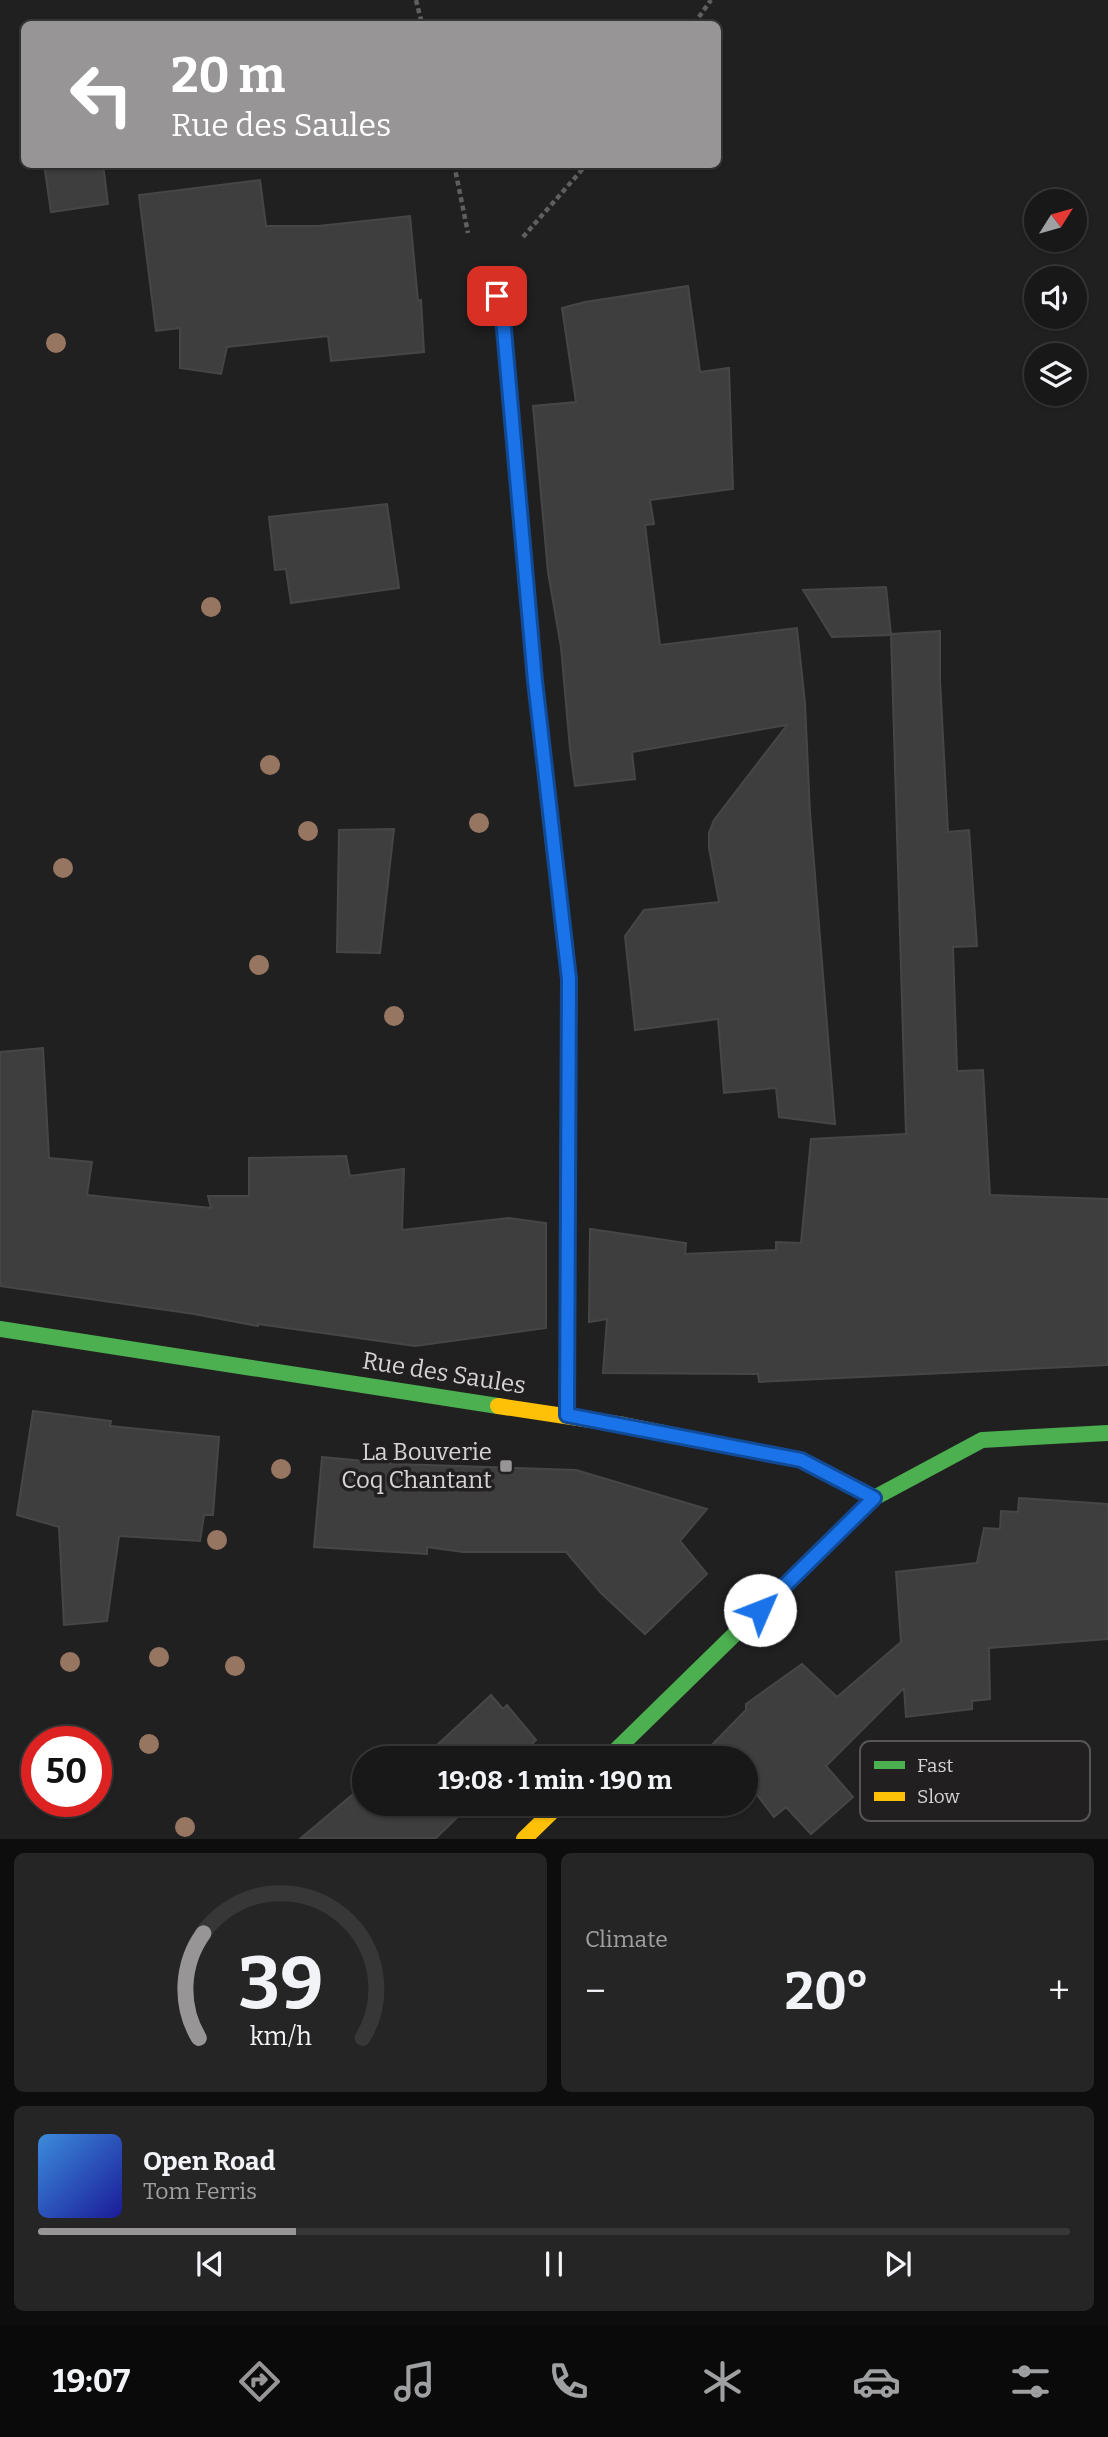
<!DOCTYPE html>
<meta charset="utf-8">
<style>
:root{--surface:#191818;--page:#262525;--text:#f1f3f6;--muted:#9fa0a2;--line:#373737;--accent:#979596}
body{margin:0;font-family:Bitter,serif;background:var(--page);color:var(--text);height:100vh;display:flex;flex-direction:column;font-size:26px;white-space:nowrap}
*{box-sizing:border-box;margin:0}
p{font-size:23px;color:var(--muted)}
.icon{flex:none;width:38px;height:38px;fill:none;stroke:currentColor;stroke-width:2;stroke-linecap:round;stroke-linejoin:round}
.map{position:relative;height:1839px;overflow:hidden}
.sheet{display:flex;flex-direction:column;gap:14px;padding:14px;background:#0e0d0d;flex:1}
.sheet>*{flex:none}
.hud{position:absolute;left:21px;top:21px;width:700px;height:147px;border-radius:10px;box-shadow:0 2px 5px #0004,0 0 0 2px var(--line);background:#979596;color:#fff;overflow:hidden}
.needle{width:46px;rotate:53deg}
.buttons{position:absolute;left:1024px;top:189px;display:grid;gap:14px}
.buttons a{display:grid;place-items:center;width:63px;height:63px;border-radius:50%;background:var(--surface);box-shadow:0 2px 5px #0004,0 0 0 2px var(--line);font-size:35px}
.speed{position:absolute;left:21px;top:1726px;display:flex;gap:14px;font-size:35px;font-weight:700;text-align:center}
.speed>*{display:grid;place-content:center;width:91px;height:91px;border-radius:50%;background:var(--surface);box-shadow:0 2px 5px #0004,0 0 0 2px var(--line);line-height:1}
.speed .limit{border:10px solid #d22;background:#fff;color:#111}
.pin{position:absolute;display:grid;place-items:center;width:60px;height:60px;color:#fff;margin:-30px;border-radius:14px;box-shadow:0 4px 10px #0006}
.me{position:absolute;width:77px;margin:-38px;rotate:46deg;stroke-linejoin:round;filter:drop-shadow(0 0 5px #0008)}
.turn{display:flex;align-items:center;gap:24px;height:147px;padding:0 35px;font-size:32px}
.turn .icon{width:91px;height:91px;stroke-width:2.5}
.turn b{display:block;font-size:49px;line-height:60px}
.big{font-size:52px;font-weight:700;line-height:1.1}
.sheet .tile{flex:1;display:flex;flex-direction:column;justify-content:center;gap:10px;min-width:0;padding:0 24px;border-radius:10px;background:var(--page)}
.sheet .dial{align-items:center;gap:0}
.dial svg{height:182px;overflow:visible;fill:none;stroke:var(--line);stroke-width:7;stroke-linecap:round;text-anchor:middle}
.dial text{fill:var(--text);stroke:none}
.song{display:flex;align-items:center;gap:21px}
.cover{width:84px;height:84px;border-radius:10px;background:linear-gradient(135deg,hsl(210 70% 55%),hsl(240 70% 35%))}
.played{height:7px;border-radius:4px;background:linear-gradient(90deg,var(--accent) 25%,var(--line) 25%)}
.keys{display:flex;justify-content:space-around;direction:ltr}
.heat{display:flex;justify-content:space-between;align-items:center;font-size:38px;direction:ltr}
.sheet .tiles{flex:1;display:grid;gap:14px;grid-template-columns:1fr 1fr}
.tile:last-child{grid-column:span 2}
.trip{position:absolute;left:352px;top:1746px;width:406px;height:70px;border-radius:35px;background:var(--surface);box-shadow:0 2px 5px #0004,0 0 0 2px var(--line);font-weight:700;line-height:70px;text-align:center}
.tabs{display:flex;height:112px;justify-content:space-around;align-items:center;background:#0a0a0a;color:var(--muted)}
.tabs .icon{width:49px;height:49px}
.tabs .current{color:var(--accent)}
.tabs b{font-size:32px;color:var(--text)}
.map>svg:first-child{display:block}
.building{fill:#3f3e3e;stroke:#474646;stroke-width:2}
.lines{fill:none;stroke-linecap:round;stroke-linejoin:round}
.path{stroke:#605f5f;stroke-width:4.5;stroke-dasharray:5 3.5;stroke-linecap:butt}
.fast{stroke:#4caf50;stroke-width:16}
.slow{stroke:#ffc107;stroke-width:16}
.tree{fill:#977661}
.route-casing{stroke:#114b97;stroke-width:18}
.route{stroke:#1a73e8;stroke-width:12}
.poi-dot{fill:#979596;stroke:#221f20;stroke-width:2.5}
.labels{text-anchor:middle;stroke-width:7;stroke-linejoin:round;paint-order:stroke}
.street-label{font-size:24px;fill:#d6d4d5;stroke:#221f20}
.poi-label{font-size:24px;fill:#d6d4d5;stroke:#221f20;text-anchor:end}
.key{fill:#221f20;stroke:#585556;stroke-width:2}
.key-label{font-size:19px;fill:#d6d4d5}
</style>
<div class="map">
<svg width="1108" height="1839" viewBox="0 0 1108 1839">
<rect width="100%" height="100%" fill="#212020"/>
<path class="building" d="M44,164H103L108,204L51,212Z
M260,180L266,226H318L410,216L418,301L421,300L424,352L331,361L328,336L227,347L221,374L180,368V328L156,331L139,195Z
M688,286L700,372L729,368L733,489L650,500L654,524L645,525L660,645L797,628L805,703L810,813L835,1124L779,1117L776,1088L724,1093L718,1019L635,1030L625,936L644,910L719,902L709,848V833L714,820L787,725L632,752L635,779L575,786L570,749L561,647L548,572L533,406L576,402L562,308L585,302Z
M387,504L399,588L291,603L286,569L275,570L269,517Z
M886,587L891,635L832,637L803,590Z
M940,631V680L948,832L969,830L977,946L953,947L957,1071L983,1070L990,1195L1108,1199V1365L759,1382L758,1374L603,1373L607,1319L589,1322L590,1229L686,1243L685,1254L776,1250V1242L801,1243L811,1139L906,1134L891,634Z
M394,829L380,953L337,952L339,830Z
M43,1048L49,1158L92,1162L87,1195L211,1208L208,1196H249V1158L346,1156L350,1176L404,1169L402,1230L509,1218L546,1223V1328L415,1346L258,1324V1326L194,1314L0,1286V1052Z
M33,1411L111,1421L110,1426L219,1437L213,1515H204L200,1541L119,1536L107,1621L64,1625L59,1527L17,1515Z
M322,1457L397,1464L576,1470L707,1509L680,1541L707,1574L645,1634L601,1593L566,1552H463L427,1547V1554L314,1547Z
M1019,1498L1108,1504V1639L989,1648L990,1699L972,1701V1709L906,1717L904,1688L826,1766L853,1797L811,1834L786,1807L774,1817L751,1787L746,1792V1759H698L746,1710V1704L802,1664L837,1697L901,1642L896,1572L977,1563L984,1528L1000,1529L1001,1511L1018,1512Z
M491,1695L503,1709L507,1705L536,1740L517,1759H422Z
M364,1785V1804H471L436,1838H301Z"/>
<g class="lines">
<path class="path" d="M416,0L422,24
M694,24L711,0
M454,164L468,233
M523,237L587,164"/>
<path class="fast" d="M491,274L503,318L535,681L547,790
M0,1329L498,1406
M567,1415L568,1112
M728,1446L801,1460L874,1498
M607,1759L874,1498L982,1440L1108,1433"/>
<path class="slow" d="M547,790L569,979L568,1112
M498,1406L624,1425L728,1446
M524,1839L560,1804"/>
</g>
<g class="tree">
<circle cx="56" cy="343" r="10"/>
<circle cx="211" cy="607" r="10"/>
<circle cx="270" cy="765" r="10"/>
<circle cx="479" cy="823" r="10"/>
<circle cx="308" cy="831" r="10"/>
<circle cx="63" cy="868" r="10"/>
<circle cx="259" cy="965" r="10"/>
<circle cx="394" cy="1016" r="10"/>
<circle cx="281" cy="1469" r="10"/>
<circle cx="217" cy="1540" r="10"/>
<circle cx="159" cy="1657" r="10"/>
<circle cx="70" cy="1662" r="10"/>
<circle cx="235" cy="1666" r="10"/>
<circle cx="149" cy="1744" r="10"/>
<circle cx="185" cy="1827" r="10"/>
</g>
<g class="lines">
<g class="route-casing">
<path id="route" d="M497,296L503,318L535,681L569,979L567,1415L801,1460L874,1498L760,1610"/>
</g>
<use href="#route" class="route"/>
</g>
<rect class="poi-dot" x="499" y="1459" width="14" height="14" rx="3.5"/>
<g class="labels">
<g class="street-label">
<text transform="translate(444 1373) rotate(9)" y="8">Rue des Saules</text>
</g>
<g class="poi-label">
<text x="492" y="1460">La Bouverie<tspan x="492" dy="28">Coq Chantant</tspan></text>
</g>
</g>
<rect x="860" y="1741" width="230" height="80" rx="10" class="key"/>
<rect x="874" y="1761" width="31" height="8" fill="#4caf50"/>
<rect x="874" y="1792" width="31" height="9" fill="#ffc107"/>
<g class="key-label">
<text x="917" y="1772">Fast</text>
<text x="917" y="1803">Slow</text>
</g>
</svg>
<div class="buttons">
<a><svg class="needle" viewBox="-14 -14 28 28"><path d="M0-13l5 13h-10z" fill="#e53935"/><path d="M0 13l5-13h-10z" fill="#9fa0a2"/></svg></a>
<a><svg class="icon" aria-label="sound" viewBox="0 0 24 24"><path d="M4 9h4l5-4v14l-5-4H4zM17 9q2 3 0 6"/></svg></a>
<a><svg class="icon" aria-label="layers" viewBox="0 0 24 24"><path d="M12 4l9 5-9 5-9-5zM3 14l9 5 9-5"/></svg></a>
</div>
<div class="speed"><div class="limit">50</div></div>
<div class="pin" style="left:497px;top:296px;background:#d93025"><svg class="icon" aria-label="arrive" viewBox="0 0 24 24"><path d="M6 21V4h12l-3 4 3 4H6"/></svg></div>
<svg class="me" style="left:760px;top:1610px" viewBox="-20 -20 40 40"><circle r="19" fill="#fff"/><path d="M0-13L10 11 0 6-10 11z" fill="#1a73e8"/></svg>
<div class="trip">19:08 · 1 min · 190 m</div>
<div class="hud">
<div class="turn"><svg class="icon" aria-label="left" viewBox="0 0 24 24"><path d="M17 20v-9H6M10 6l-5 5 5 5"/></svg><div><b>20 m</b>Rue des Saules</div></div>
</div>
</div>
<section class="sheet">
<div class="tiles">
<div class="tile dial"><svg viewBox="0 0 100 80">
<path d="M14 69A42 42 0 1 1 86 69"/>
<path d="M14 69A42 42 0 0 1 16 23" stroke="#979596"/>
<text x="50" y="56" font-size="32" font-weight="700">39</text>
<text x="50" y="72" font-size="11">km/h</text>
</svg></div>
<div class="tile"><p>Climate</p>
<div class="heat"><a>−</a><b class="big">20°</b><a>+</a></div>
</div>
<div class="tile">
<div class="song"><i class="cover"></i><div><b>Open Road</b><p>Tom Ferris</p></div></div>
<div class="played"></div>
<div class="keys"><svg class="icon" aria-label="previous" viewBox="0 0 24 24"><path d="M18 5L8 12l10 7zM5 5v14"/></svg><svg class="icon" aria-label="pause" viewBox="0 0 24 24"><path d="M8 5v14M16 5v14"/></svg><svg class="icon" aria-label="next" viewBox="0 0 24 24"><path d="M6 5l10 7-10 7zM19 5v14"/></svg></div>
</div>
</div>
</section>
<nav class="tabs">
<b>19:07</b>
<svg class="icon current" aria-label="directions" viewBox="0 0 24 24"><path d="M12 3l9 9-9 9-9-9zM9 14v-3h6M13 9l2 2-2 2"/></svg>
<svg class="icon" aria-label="music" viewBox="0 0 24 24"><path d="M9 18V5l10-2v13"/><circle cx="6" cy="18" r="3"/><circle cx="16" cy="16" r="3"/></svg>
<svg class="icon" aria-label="phone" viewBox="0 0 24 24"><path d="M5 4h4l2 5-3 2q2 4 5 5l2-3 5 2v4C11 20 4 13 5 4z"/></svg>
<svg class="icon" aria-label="climate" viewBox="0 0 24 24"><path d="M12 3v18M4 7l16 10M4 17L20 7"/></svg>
<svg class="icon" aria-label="car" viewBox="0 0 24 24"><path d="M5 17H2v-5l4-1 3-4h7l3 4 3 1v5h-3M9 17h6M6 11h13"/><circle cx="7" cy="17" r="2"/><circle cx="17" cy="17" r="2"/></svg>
<svg class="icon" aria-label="filters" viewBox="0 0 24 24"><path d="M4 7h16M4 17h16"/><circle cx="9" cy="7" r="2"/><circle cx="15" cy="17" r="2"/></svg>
</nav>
